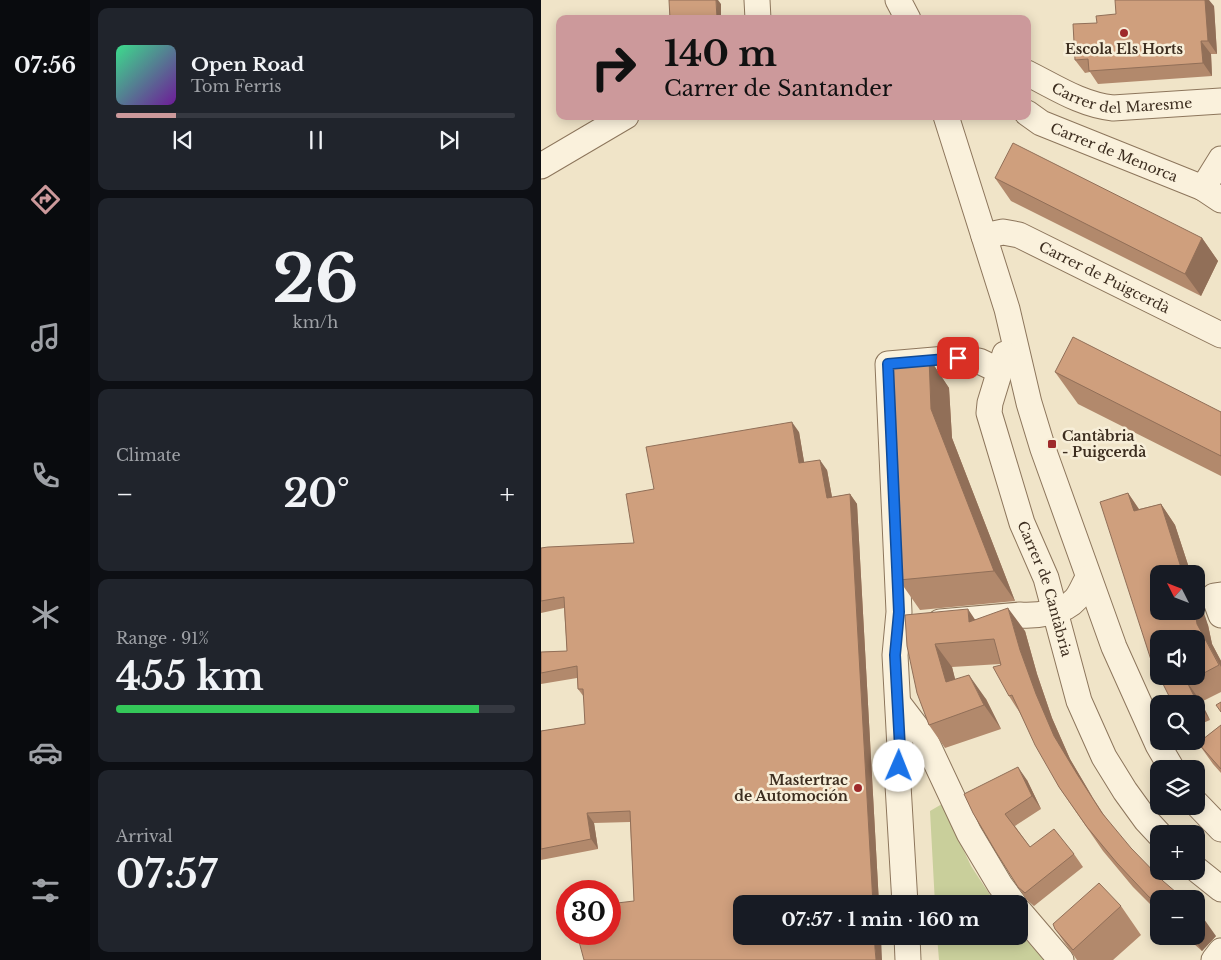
<!DOCTYPE html>
<meta charset="utf-8">
<style>
:root{--surface:#171b24;--page:#20242c;--text:#f1f3f6;--muted:#9ea1a6;--line:#363941;--accent:#cc999b}
body{margin:0;font-family:"Libre Baskerville",serif;background:var(--page);color:var(--text);height:100vh;display:flex;flex-direction:column;font-size:19px;white-space:nowrap}
*{box-sizing:border-box;margin:0}
p{font-size:16px;color:var(--muted)}
.icon{flex:none;width:28px;height:28px;fill:none;stroke:currentColor;stroke-width:2;stroke-linecap:round;stroke-linejoin:round}
.map{position:relative;flex:1;overflow:hidden}
.side{display:flex;flex-direction:column;gap:8px;padding:8px;background:#0d0f14;width:451px}
.side>*{flex:none}
.banner{position:absolute;left:15px;top:15px;width:475px;height:105px;border-radius:10px;box-shadow:0 2px 12px #0003;background:#cc999b;color:#111;overflow:hidden}
.needle{width:32px;rotate:312deg}
.buttons{position:absolute;left:609px;top:565px;display:grid;gap:10px}
.buttons a{display:grid;place-items:center;width:55px;height:55px;border-radius:10px;background:var(--surface);box-shadow:0 2px 12px #0003;font-size:25px}
.speed{position:absolute;left:15px;top:880px;display:flex;gap:10px;font-size:25px;font-weight:700;text-align:center}
.speed>*{display:grid;place-content:center;width:65px;height:65px;border-radius:50%;background:var(--surface);box-shadow:0 2px 12px #0003;line-height:1}
.speed .limit{border:8px solid #d22;background:#fff;color:#111}
.pin{position:absolute;display:grid;place-items:center;width:42px;height:42px;color:#fff;margin:-21px;border-radius:10px;box-shadow:0 2px 8px #0006}
.me{position:absolute;width:55px;margin:-28px;rotate:1deg;stroke-linejoin:round;filter:drop-shadow(0 0 4px #0008)}
.turn{display:flex;align-items:center;gap:18px;height:105px;padding:0 25px;font-size:22px}
.turn .icon{width:65px;height:65px;stroke-width:2.5}
.turn b{display:block;font-size:35px;line-height:42px}
.big{font-size:38px;font-weight:800;line-height:1.1}
.side .tile{flex:1;display:flex;flex-direction:column;justify-content:center;gap:8px;min-width:0;padding:0 18px;border-radius:10px;background:var(--page)}
.side .dial{align-items:center;gap:0}
.dial b{font-size:65px;line-height:1}
.song{display:flex;align-items:center;gap:15px}
.cover{width:60px;height:60px;border-radius:8px;background:linear-gradient(135deg,hsl(150 70% 55%),hsl(280 70% 35%))}
.played{height:5px;border-radius:2px;background:linear-gradient(90deg,var(--accent) 15%,var(--line) 15%)}
.keys{display:flex;justify-content:space-around;direction:ltr}
.heat{display:flex;justify-content:space-between;align-items:center;font-size:28px;direction:ltr}
.charge{height:8px;border-radius:4px;background:linear-gradient(90deg,#34c759 91%,var(--line) 0)}
.trip{position:absolute;left:192px;top:895px;width:295px;height:50px;border-radius:10px;background:var(--surface);box-shadow:0 2px 12px #0003;font-weight:800;line-height:50px;text-align:center}
main{display:flex;flex:1;min-height:0}
.dock{display:flex;flex-direction:column;width:90px;justify-content:space-around;align-items:center;background:#090b0e;color:var(--muted)}
.dock .icon{width:35px;height:35px}
.dock .current{color:var(--accent)}
.dock b{font-size:22px;color:var(--text)}
.map>svg:first-child{display:block}
.green{fill:#c9cf9b}
.lines{fill:none;stroke-linecap:round;stroke-linejoin:round}
.minor-casing{stroke:#8d765c;stroke-width:27}
.minor{stroke:#faf1dc;stroke-width:25}
.wall{fill:#b2896c}
.shaded-wall{fill:#916f58}
.building{fill:#cf9f7d;stroke:#916f58}
.route-casing{stroke:#114b97;stroke-width:12}
.route{stroke:#1a73e8;stroke-width:9}
.poi-dot{fill:#9e2a2b;stroke:#f7eed8;stroke-width:2}
.labels{text-anchor:middle;stroke-width:5;stroke-linejoin:round;paint-order:stroke}
.poi-label{font-size:14px;font-weight:bold;fill:#3d2e20;stroke:#f7eed8}
.street-label{font-size:14px;fill:#3d2e20;stroke:#f7eed8}
</style>
<main>
<nav class="dock">
<b>07:56</b>
<svg class="icon current" aria-label="directions" viewBox="0 0 24 24"><path d="M12 3l9 9-9 9-9-9zM9 14v-3h6M13 9l2 2-2 2"/></svg>
<svg class="icon" aria-label="music" viewBox="0 0 24 24"><path d="M9 18V5l10-2v13"/><circle cx="6" cy="18" r="3"/><circle cx="16" cy="16" r="3"/></svg>
<svg class="icon" aria-label="phone" viewBox="0 0 24 24"><path d="M5 4h4l2 5-3 2q2 4 5 5l2-3 5 2v4C11 20 4 13 5 4z"/></svg>
<svg class="icon" aria-label="climate" viewBox="0 0 24 24"><path d="M12 3v18M4 7l16 10M4 17L20 7"/></svg>
<svg class="icon" aria-label="car" viewBox="0 0 24 24"><path d="M5 17H2v-5l4-1 3-4h7l3 4 3 1v5h-3M9 17h6M6 11h13"/><circle cx="7" cy="17" r="2"/><circle cx="17" cy="17" r="2"/></svg>
<svg class="icon" aria-label="filters" viewBox="0 0 24 24"><path d="M4 7h16M4 17h16"/><circle cx="9" cy="7" r="2"/><circle cx="15" cy="17" r="2"/></svg>
</nav>
<section class="side">
<div class="tile">
<div class="song"><i class="cover"></i><div><b>Open Road</b><p>Tom Ferris</p></div></div>
<div class="played"></div>
<div class="keys"><svg class="icon" aria-label="previous" viewBox="0 0 24 24"><path d="M18 5L8 12l10 7zM5 5v14"/></svg><svg class="icon" aria-label="pause" viewBox="0 0 24 24"><path d="M8 5v14M16 5v14"/></svg><svg class="icon" aria-label="next" viewBox="0 0 24 24"><path d="M6 5l10 7-10 7zM19 5v14"/></svg></div>
</div>
<div class="tile dial"><b>26</b><p>km/h</p></div>
<div class="tile"><p>Climate</p>
<div class="heat"><a>−</a><b class="big">20°</b><a>+</a></div>
</div>
<div class="tile"><p>Range · 91%</p><b class="big">455 km</b><div class="charge"></div></div>
<div class="tile"><p>Arrival</p><b class="big">07:57</b></div>
</section>
<div class="map">
<svg width="680" height="960" viewBox="0 0 680 960">
<rect width="100%" height="100%" fill="#f0e4c8"/>
<path class="green" d="M401,804L430,866L455,904H394L389,811Z
M479,933L503,960H398L396,936H479Z"/>
<g class="lines">
<g class="minor-casing">
<g id="minor">
<path d="M216,0L217,19"/>
<path d="M357,0L367,19"/>
<path id="s1" d="M486,73C514,87 541,105 572,108L680,101"/>
<path id="s2" d="M486,113L500,123L662,188"/>
<path d="M405,116L466,309L488,403L502,449L573,647L617,745L631,769"/>
<path d="M680,159L662,188L680,200"/>
<path d="M0,166L85,116"/>
<path id="s3" d="M443,236L462,232L478,235L680,335"/>
<path id="s4" d="M464,354L449,403L448,413L481,523L505,578L538,701L563,757L584,791L605,820L618,834"/>
<path d="M680,595L673,596L680,615"/>
<path d="M399,622L479,615C496,616 523,613 535,599C540,593 543,584 547,578"/>
<path d="M357,703L383,737L428,833L459,885L473,904"/>
<path d="M655,803L680,829"/>
<path d="M655,869L680,889"/>
<path d="M364,904L357,785L359,748L354,655L358,612L347,364L417,358L438,361L459,371"/>
<path d="M479,912L520,960"/>
<path d="M366,936L367,960"/>
<path d="M673,960L680,951"/>
</g>
</g>
<use href="#minor" class="minor"/>
</g>
<path class="wall" d="M673,6L676,54H670L671,76L557,84L549,72L544,73L534,60L556,23Z
M454,178L661,238L677,261L660,296L470,201Z
M388,358L408,388L411,438L474,601L379,610L358,580Z
M514,372L680,412V476L537,404Z
M258,432L263,462L286,470L291,497L309,494L316,504L338,904H201L74,912L93,901L89,822L53,823L57,849L0,860V731L44,724L43,697L37,689L36,678L0,684V652L26,651L23,608L0,613V548L93,543L113,489Z
M587,493L598,509L620,504L634,525L650,574H618L667,625L671,644L680,661V692L660,702L669,720L655,726V704H632Z
M434,619L484,631L496,674L511,718L529,759L552,798L618,899V913L592,887L562,851L518,787L479,713L468,696L459,664L411,667L414,679L445,699L460,729L404,748L388,725L366,646Z
M680,725V773L672,764L657,743Z
M486,780L500,809L474,826L489,847L533,854L542,867L493,906L486,900L477,887L432,813Z
M580,906L600,935L572,960H536L514,929Z
M644,936H675L661,951Z"/>
<path class="shaded-wall" d="M175,0H177L180,4V19H176Z
M663,0H668L673,6L676,54L667,41Z
M660,41L670,54L671,76L662,63Z
M661,238L677,261L660,296L644,274Z
M388,358L408,388L411,438L474,601L453,571L390,409Z
M251,422L258,432L265,473L258,463Z
M279,460L286,470L293,508L286,498Z
M587,493L601,514L593,511Z
M309,494L316,504L338,904H332Z
M620,504L634,525L650,574H642Z
M655,589L667,625L671,644L680,661V667L656,624L654,611H655Z
M467,608L484,631L496,674L511,718L529,759L552,798L578,837L536,774L513,736L495,694L479,650Z
M427,609L443,633L428,622Z
M394,644L411,667L421,706L405,682Z
M428,675L445,699L460,729L443,705Z
M646,682L660,702L669,720L655,700Z
M477,767L486,780L500,809L491,796Z
M46,813L53,823L57,849L50,839Z
M658,912L675,936L661,951L651,936H655V915Z
M333,936H340L341,960H335Z"/>
<path class="building" d="M128,0H175L176,19H129Z
M574,0H664L667,41H660L662,63L548,71L547,59L534,60L532,24L556,23L555,16L575,14Z
M472,143L661,238L644,274L454,178Z
M532,337L680,412V456L514,372Z
M388,358L390,409L453,571L358,580L346,360Z
M251,422L258,463L279,460L286,498L309,494L332,904H201V936H333L335,960H43L36,934H69V913L74,912L76,903L93,901L89,811L46,813L50,839L0,849V731L44,724L42,689H37L36,666L0,673V652L26,651L23,597L0,601V548L7,547L93,543L85,494L113,489L105,447Z
M587,493L593,511L620,504L642,574H618V611H654L656,624L678,665L646,682L655,700L646,704H632L618,676H655V639H618V675L611,663L559,502Z
M467,608L479,650L495,694L513,736L536,774L561,813L590,848L622,881L643,899H618V904L608,897L576,863L546,827L518,787L494,745L471,695L468,696L452,667L460,665L453,639L394,644L405,682L428,675L443,705L388,725L376,693L366,646L364,615L427,609L428,622Z
M680,702V712L675,705Z
M680,725V769L657,743Z
M477,767L491,796L464,814L489,847L513,829L533,854L484,893L477,887L455,852L432,813L423,794Z
M558,883L580,906L532,950L514,929L512,924Z
M655,909L658,912L655,915Z"/>
<g class="lines">
<g class="route-casing">
<path id="route" d="M358,766L359,748L354,655L358,612L347,364L417,358"/>
</g>
<use href="#route" class="route"/>
</g>
<g class="poi-dot">
<circle cx="583" cy="33" r="5"/>
<rect x="506" y="439" width="10" height="10" rx="2.5"/>
<circle cx="317" cy="788" r="5"/>
</g>
<g class="labels">
<g class="poi-label">
<text x="583" y="54">Escola Els Horts</text>
<text x="521" y="441" text-anchor="start">Cantàbria<tspan x="521" dy="16">- Puigcerdà</tspan></text>
<text x="307" y="785" text-anchor="end">Mastertrac<tspan x="307" dy="16">de Automoción</tspan></text>
</g>
<g class="street-label">
<text dy="5" stroke="none"><textPath href="#s1" startOffset="101">Carrer del Maresme</textPath></text>
<text dy="5" stroke="none"><textPath href="#s2" startOffset="96">Carrer de Menorca</textPath></text>
<text dy="5" stroke="none"><textPath href="#s3" startOffset="131">Carrer de Puigcerdà</textPath></text>
<text dy="5" stroke="none"><textPath href="#s4" startOffset="246">Carrer de Cantàbria</textPath></text>
</g>
</g>
</svg>
<div class="buttons">
<a><svg class="needle" viewBox="-14 -14 28 28"><path d="M0-13l5 13h-10z" fill="#e53935"/><path d="M0 13l5-13h-10z" fill="#9ea1a6"/></svg></a>
<a><svg class="icon" aria-label="sound" viewBox="0 0 24 24"><path d="M4 9h4l5-4v14l-5-4H4zM17 9q2 3 0 6"/></svg></a>
<a><svg class="icon" aria-label="search" viewBox="0 0 24 24"><circle cx="10" cy="10" r="6"/><path d="M15 15l6 6"/></svg></a>
<a><svg class="icon" aria-label="layers" viewBox="0 0 24 24"><path d="M12 4l9 5-9 5-9-5zM3 14l9 5 9-5"/></svg></a>
<a>+</a>
<a>−</a>
</div>
<div class="speed"><div class="limit">30</div></div>
<div class="pin" style="left:417px;top:358px;background:#d93025"><svg class="icon" aria-label="arrive" viewBox="0 0 24 24"><path d="M6 21V4h12l-3 4 3 4H6"/></svg></div>
<svg class="me" style="left:358px;top:766px" viewBox="-20 -20 40 40"><circle r="19" fill="#fff"/><path d="M0-13L10 11 0 6-10 11z" fill="#1a73e8"/></svg>
<div class="trip">07:57 · 1 min · 160 m</div>
<div class="banner">
<div class="turn"><svg class="icon" aria-label="right" viewBox="0 0 24 24"><path d="M7 20v-9h11M14 6l5 5-5 5"/></svg><div><b>140 m</b>Carrer de Santander</div></div>
</div>
</div>
</main>
